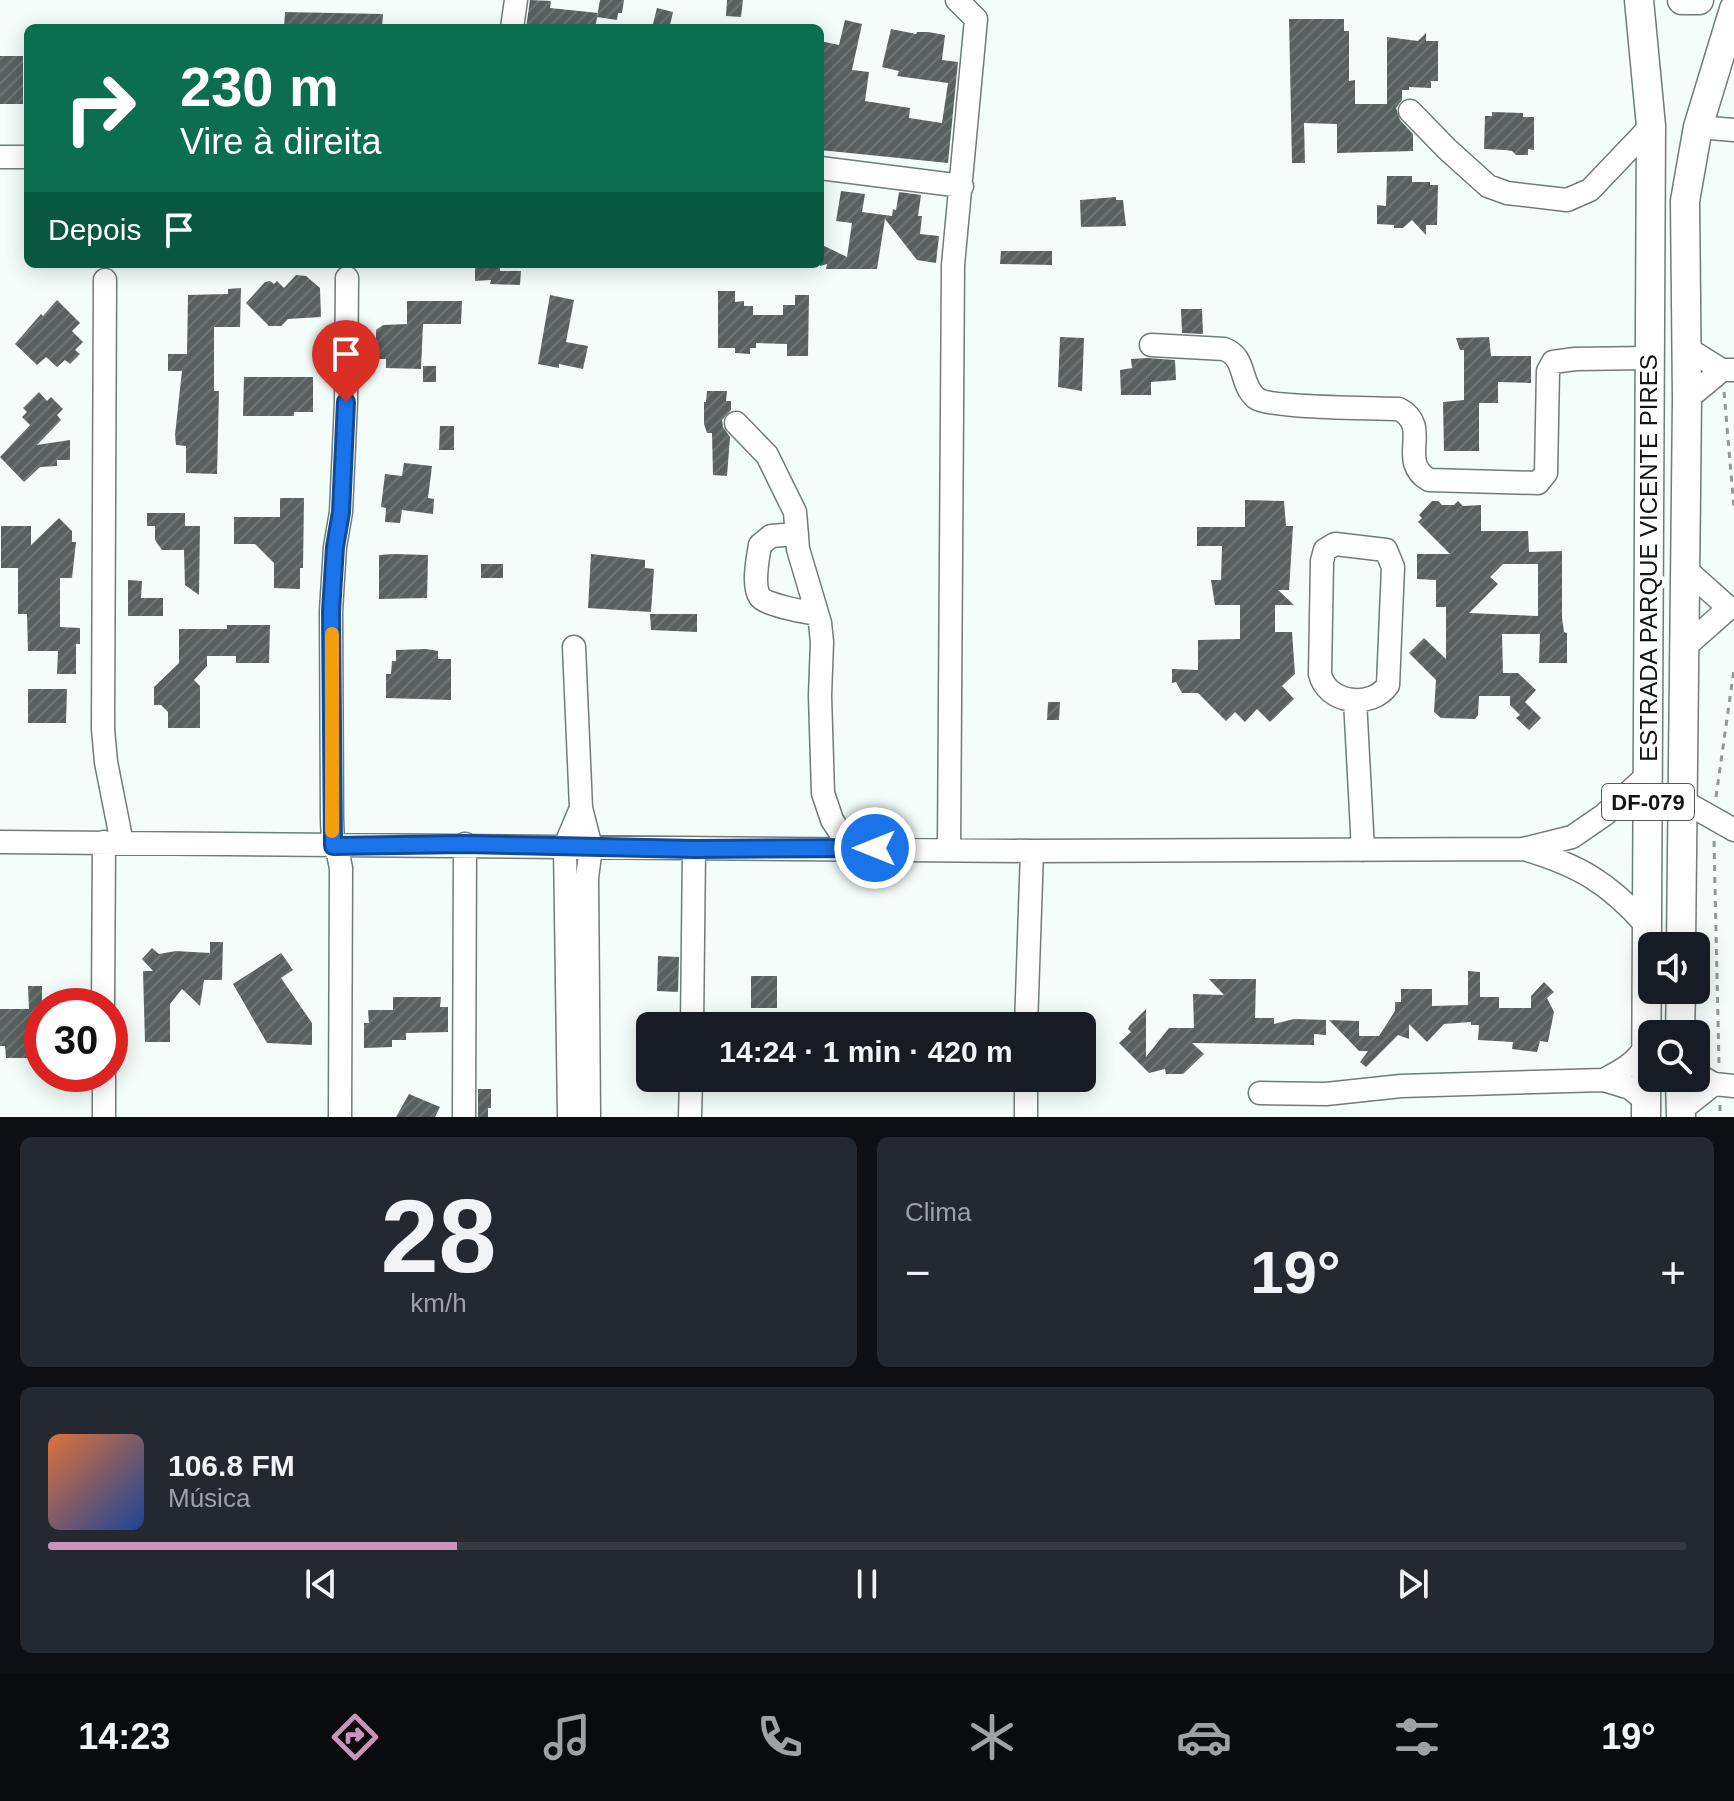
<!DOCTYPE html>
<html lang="pt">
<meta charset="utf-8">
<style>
:root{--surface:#171b24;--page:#242831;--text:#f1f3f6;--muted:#9ea1a6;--line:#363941;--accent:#cb93ba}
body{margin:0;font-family:Helvetica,sans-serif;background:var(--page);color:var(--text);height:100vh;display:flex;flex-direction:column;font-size:30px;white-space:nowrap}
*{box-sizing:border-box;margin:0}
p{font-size:26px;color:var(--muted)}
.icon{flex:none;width:44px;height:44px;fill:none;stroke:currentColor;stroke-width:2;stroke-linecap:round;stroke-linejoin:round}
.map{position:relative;height:1117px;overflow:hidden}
.sheet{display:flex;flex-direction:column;gap:20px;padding:20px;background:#0d0f14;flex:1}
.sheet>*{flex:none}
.banner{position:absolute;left:24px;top:24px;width:800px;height:244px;border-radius:12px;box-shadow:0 4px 20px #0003;background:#0b6e4f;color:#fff;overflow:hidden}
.buttons{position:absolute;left:1638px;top:932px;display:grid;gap:16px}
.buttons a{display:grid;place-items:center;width:72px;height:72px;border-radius:12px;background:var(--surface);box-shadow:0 4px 20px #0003;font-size:40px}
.speed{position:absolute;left:24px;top:988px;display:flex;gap:16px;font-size:40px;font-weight:700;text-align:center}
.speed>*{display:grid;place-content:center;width:104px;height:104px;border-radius:50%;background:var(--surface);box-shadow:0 4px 20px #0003;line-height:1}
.speed .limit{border:12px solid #d22;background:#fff;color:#111}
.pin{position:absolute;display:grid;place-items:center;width:68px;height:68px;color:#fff;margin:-82px -34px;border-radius:50% 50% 50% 0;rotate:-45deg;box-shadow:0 0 8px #0007}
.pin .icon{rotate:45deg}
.me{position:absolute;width:88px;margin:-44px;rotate:270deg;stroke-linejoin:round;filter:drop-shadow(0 0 6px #0008)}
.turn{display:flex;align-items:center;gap:28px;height:168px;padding:0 24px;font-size:36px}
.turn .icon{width:104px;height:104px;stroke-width:2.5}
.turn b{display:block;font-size:56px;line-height:68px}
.then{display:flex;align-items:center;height:76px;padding:0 24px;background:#0003;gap:16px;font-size:30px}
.big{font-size:60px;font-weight:700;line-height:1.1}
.sheet .widget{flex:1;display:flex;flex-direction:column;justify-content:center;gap:12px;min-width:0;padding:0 28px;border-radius:12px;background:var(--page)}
.sheet .dial{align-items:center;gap:0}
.dial b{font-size:104px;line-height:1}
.song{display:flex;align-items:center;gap:24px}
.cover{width:96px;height:96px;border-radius:12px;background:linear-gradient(135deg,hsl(20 70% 55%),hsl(220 70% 35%))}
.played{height:8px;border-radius:4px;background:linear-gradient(90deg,var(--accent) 25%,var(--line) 25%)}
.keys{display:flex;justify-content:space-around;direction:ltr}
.heat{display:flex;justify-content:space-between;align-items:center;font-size:44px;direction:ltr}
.sheet .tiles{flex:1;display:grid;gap:20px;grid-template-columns:1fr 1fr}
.widget:last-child{grid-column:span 2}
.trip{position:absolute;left:636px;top:1012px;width:460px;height:80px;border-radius:12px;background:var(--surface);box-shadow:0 4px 20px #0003;font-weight:700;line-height:80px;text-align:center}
.tabs{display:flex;height:128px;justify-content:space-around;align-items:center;background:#090b0e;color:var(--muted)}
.tabs .icon{width:56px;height:56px}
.tabs .active{color:var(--accent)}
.tabs b{font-size:36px;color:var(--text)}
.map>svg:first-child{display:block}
.building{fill:url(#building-hatch);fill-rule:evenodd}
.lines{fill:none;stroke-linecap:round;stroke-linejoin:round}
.minor-casing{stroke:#717b78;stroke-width:25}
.major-casing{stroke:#717b78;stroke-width:31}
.path{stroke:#919996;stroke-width:3;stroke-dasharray:6 6;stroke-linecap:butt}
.minor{stroke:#fff;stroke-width:22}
.major{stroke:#fff;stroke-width:28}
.route-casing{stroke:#114b97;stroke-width:20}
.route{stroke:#1a73e8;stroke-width:14}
.slow{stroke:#f59e0b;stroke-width:14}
.labels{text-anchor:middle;stroke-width:8;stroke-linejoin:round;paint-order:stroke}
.shield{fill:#fff;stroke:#585a5a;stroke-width:2}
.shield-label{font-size:22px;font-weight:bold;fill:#101413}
.street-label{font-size:24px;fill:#101413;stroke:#fff}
</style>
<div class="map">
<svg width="1734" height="1117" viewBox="0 0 1734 1117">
<defs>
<pattern id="building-hatch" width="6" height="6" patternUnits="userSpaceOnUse" patternTransform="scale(2)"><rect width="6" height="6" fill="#57615f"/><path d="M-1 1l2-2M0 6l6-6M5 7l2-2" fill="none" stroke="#6f7775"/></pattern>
</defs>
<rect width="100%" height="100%" fill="#f3fefb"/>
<path class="building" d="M530,0L551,1L550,8L598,13L595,28H526Z
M600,0H624L622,13H618L617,20L597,17Z
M727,0H743L741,17L726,16Z
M657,8L673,12L670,25L667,24L666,28H652Z
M285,12L383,14L382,27L284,28Z
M1289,19H1344V31H1349V81L1355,80V104H1387V37L1418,41L1426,33V41H1438V81H1431V88L1409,87V90H1402V100L1396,108L1400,120L1413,134V151L1337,153V124L1304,123L1305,163H1292Z
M845,20L862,24L852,70L869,72L865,101L910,108L909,118L942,123L948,83L897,76L899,71L882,67L891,29L916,34L917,32H928L945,35L942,60L958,62L948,163L820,150L824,114H820V41L839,45Z
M0,56H23V104H0Z
M1492,112L1523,113V117H1534V150L1528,149V155H1516L1512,151L1505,150L1484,149L1485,116H1492Z
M1387,176H1412V182H1430V185H1438L1437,225H1426V235L1412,220L1403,228H1394V225L1377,224V205L1386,206Z
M841,191L865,194L862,212L892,216L893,209L896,210L899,192L921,195L918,216H922L920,234L939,236L936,263L917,260L885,219L877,269H826L827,264L820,266V244L847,257L852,223L836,221Z
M1116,197V200H1123L1126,226L1081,227L1080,200Z
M1001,251H1052V265L1000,264Z
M475,264H500V271H521L520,285L490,284L491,280L475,281Z
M296,275L306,276L320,288L321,317L288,319L281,326H269L246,303L265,282L270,281L274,284L277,281L284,288Z
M241,288L240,327H214V391H219L217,474L186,473V446L176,445L175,435L182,371H168V354H187L188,295L228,294V289Z
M718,291H735V302L744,301V306H753V315H783V305H795V295H809L808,356H787V344L756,343V348H750V354L735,353V348H718Z
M550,295L574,300L566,342L588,346L583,369L559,364V368L538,364Z
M57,300L80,323L72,331L83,342L75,350L80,354L70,364L65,360L57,367L46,357L37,365L15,344L41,314L43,316Z
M407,301H462L461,324H423L421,369L386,368V359H373L374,339H376V330L383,325L407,324Z
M1181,309H1202L1203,334L1182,333Z
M1060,337L1084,338L1082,391L1058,387Z
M1489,337L1491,356H1531V383L1498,382V403H1479V451H1444L1443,402L1464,400V350H1460L1456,338Z
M1148,358L1175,360L1176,380L1151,382V395H1121L1120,370L1132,368L1131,359Z
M423,366H436V382H423Z
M244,377H313V412H294V416H243Z
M707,391H727L726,401H731V410L722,420L723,427L730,437L727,476L713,475L712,433H707L704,424V402H706Z
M39,392L47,401L51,397L63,409L57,415L61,420L37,445L70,440V460H57V466L40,467L24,482L0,457L30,425L22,417L27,412L23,408Z
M440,426H454V450H439Z
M404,463L432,466L428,498L434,499L433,514L402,510L400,523L385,522L386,508L381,507L385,474L402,476Z
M280,498H304L303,568H300V589L274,588V563L255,544H234V517H280Z
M1245,500L1284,501L1286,526H1293L1289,590H1278L1294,605H1275V632H1292L1295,674L1282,686L1294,699L1270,722L1257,709L1245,722L1235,712L1226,721L1198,693H1182L1176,682L1172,683V669L1198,670V640L1240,639V605H1215L1211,580H1221L1222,546H1197V527H1245Z
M1432,501H1438L1442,505H1454L1458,501L1463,506L1481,505V531H1528L1529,552L1562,551V618L1564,632L1567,633V663H1539L1540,634H1502L1503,673H1518L1536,690L1525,702L1541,718L1529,730L1516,718L1520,715L1510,705V696H1479L1478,715L1475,719L1441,718L1434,712L1436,680L1409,653L1424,638L1446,659V607H1436V580L1417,579V554H1450L1418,522L1422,518L1419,515ZM1503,564H1538V616L1469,613L1498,584L1490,577Z
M147,513H185V526H200L199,595L185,585L184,550H162L155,540V526H147Z
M59,518L72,531V542H76L72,578H60V627L80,628V644H76V674H57L58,651H28L27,614H18V568H1V526H31V545Z
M394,554L428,555L427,598L379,599V555Z
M591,554L645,560V568L654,569L651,612L588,608Z
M481,564H503V578H481Z
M128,580L142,581L141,598H163V616H128Z
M650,614H697V632L651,630Z
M227,625H270L269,663H236V656H207V666L194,680L200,686V728H168V712L161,705H154V687L179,663V629H227Z
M426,649L438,651V659H451V700L386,698V674H391L392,661H396V650Z
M28,689H67L66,723H28Z
M1048,702H1060L1059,720H1047Z
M210,942H223L222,980H204L200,1006L182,989L170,1004V1042H145L143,971H153L142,959L152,948L159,954L176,951L210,953Z
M281,953L293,970L281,978L312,1023V1045L267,1043L233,984Z
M658,956L679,957L678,992L657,991Z
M1468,971L1480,972V997H1499V1008H1531V996L1544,982L1554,992L1547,998L1554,1012L1548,1042L1540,1041L1537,1052L1512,1049L1513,1042L1478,1040L1479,1025H1471V1022L1444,1024L1427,1042L1409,1024V1039L1398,1035L1366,1067L1360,1062L1368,1051H1359L1329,1020L1359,1021V1036H1379L1395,1011V1002H1401V989H1432V1006L1468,1005Z
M751,976H777V1008H751Z
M1209,979H1256L1255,1018H1274V1024L1294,1019L1326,1020V1035L1314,1034V1045L1192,1043L1204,1054L1183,1074H1166L1165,1069L1149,1073L1119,1043L1131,1032L1128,1029L1130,1025L1146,1009V1057L1169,1028H1194L1193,994L1224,995Z
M28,986H42V1049H27V1058H6L5,1046H0V1009H29Z
M393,997H441L440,1007H448V1032L406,1033V1040H392V1047L364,1048V1023H369L368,1010H393Z
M478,1089H491V1108H488V1117H478Z
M409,1094L440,1107L435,1117H396Z"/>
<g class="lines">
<g class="minor-casing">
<path id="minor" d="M512,28L516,0
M1410,111L1447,149L1488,186L1507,193L1567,200L1590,190L1651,126
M1698,127L1734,130
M0,157H28
M820,168L962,186
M105,280L103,729L106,762L122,843
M1151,345L1224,349C1247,357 1239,384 1256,398C1268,408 1376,408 1399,409C1433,427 1396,461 1429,480L1538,483L1546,473L1548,371L1553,362L1575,359L1649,358
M1685,347L1722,370H1734
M1687,399L1722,370
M736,423L767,455L795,512L798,549L820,623L822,642L820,696L823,793L832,820L850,847
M797,534L771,536L760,545C758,558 752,585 760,597C765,605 806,612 817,614
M1335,544L1386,550L1393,567L1388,685C1372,709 1327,704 1320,674L1322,561L1325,550Z
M1683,567L1729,608
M1686,646L1729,608H1734
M574,647L581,808L591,847L587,878L589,1117
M1355,700L1363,850
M1683,801L1734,830
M0,842L1032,851L1523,849L1572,837L1604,815L1649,774
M949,848L953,265L976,19L957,0
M1524,849C1578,865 1608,882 1646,925
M103,1006L104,842
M692,1026L694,849
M1026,1026L1032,851
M104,1074V1117
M1696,1074L1714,1084L1734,1086
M1604,1080C1622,1070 1635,1064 1646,1046
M1260,1093L1326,1094L1401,1086L1604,1080L1630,1088L1646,1101
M1681,1110L1714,1084
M340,1117L341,868L338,854L333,846L332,819L331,611L335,547L341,512L346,402L347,278
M464,1117L465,844
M569,1117L565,846L581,808
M690,1117L691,1078
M1026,1117V1078"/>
</g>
<g class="major-casing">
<path id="major" d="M1639,0L1651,126L1646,1117
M1682,0H1699
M1681,946L1687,399L1685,201L1698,127L1734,9
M1680,1034L1681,990
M1680,1078L1681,1117"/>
</g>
<path class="path" d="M1724,392L1734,508
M1716,797L1734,669
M1714,841L1719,1065
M1720,1105V1117"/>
<use href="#minor" class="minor"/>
<use href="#major" class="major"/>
</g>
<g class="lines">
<g class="route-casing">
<path id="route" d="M346,402L341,512L335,547L331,611L333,846L465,844L694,849L875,848"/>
</g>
<use href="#route" class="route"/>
<path class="slow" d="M332,634V831"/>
</g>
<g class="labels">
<rect class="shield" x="1602" y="784" width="92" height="36" rx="6"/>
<g class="shield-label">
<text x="1648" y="810">DF-079</text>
</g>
<g class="street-label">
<text transform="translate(1649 558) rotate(-90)" y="8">ESTRADA PARQUE VICENTE PIRES</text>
</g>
</g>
</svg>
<div class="buttons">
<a><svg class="icon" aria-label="sound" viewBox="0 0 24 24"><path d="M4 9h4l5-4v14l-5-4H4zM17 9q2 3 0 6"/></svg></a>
<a><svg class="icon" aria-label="search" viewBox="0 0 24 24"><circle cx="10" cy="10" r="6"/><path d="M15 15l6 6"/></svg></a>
</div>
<div class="speed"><div class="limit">30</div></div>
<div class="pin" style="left:346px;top:402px;background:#d93025"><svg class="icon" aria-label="arrive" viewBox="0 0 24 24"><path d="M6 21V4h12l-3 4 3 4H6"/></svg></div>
<svg class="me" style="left:875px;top:848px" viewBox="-20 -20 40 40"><circle r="17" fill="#1a73e8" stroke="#fff" stroke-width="3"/><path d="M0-11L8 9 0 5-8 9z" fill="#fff"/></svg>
<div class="trip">14:24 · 1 min · 420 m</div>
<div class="banner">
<div class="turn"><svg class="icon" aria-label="right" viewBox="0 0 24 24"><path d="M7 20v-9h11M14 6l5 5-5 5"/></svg><div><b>230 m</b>Vire à direita</div></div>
<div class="then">Depois<svg class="icon" aria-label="arrive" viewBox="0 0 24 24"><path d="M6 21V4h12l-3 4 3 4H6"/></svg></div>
</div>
</div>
<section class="sheet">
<div class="tiles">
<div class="widget dial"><b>28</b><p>km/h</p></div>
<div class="widget"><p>Clima</p>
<div class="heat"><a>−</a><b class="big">19°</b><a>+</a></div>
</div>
<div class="widget">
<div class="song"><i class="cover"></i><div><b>106.8 FM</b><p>Música</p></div></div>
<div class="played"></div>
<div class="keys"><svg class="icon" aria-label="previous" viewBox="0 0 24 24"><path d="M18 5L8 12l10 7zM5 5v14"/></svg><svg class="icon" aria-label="pause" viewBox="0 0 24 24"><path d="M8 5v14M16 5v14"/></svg><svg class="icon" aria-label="next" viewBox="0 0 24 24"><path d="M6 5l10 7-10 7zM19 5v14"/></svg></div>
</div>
</div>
</section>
<nav class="tabs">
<b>14:23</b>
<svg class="icon active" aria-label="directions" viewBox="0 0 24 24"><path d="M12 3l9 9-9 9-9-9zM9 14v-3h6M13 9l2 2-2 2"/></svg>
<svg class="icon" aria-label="music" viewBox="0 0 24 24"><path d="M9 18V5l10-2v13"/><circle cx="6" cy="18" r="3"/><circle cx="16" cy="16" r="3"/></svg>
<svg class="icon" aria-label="phone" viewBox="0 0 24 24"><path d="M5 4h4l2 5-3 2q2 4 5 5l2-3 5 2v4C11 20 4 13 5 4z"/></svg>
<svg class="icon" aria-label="climate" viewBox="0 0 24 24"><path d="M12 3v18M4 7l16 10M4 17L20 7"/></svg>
<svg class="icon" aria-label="car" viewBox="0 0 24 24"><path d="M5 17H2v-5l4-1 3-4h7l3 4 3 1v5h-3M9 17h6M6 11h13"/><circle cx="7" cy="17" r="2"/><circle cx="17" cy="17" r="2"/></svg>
<svg class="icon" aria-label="filters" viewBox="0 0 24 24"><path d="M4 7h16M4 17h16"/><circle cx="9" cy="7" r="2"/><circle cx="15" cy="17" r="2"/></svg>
<b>19°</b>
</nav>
